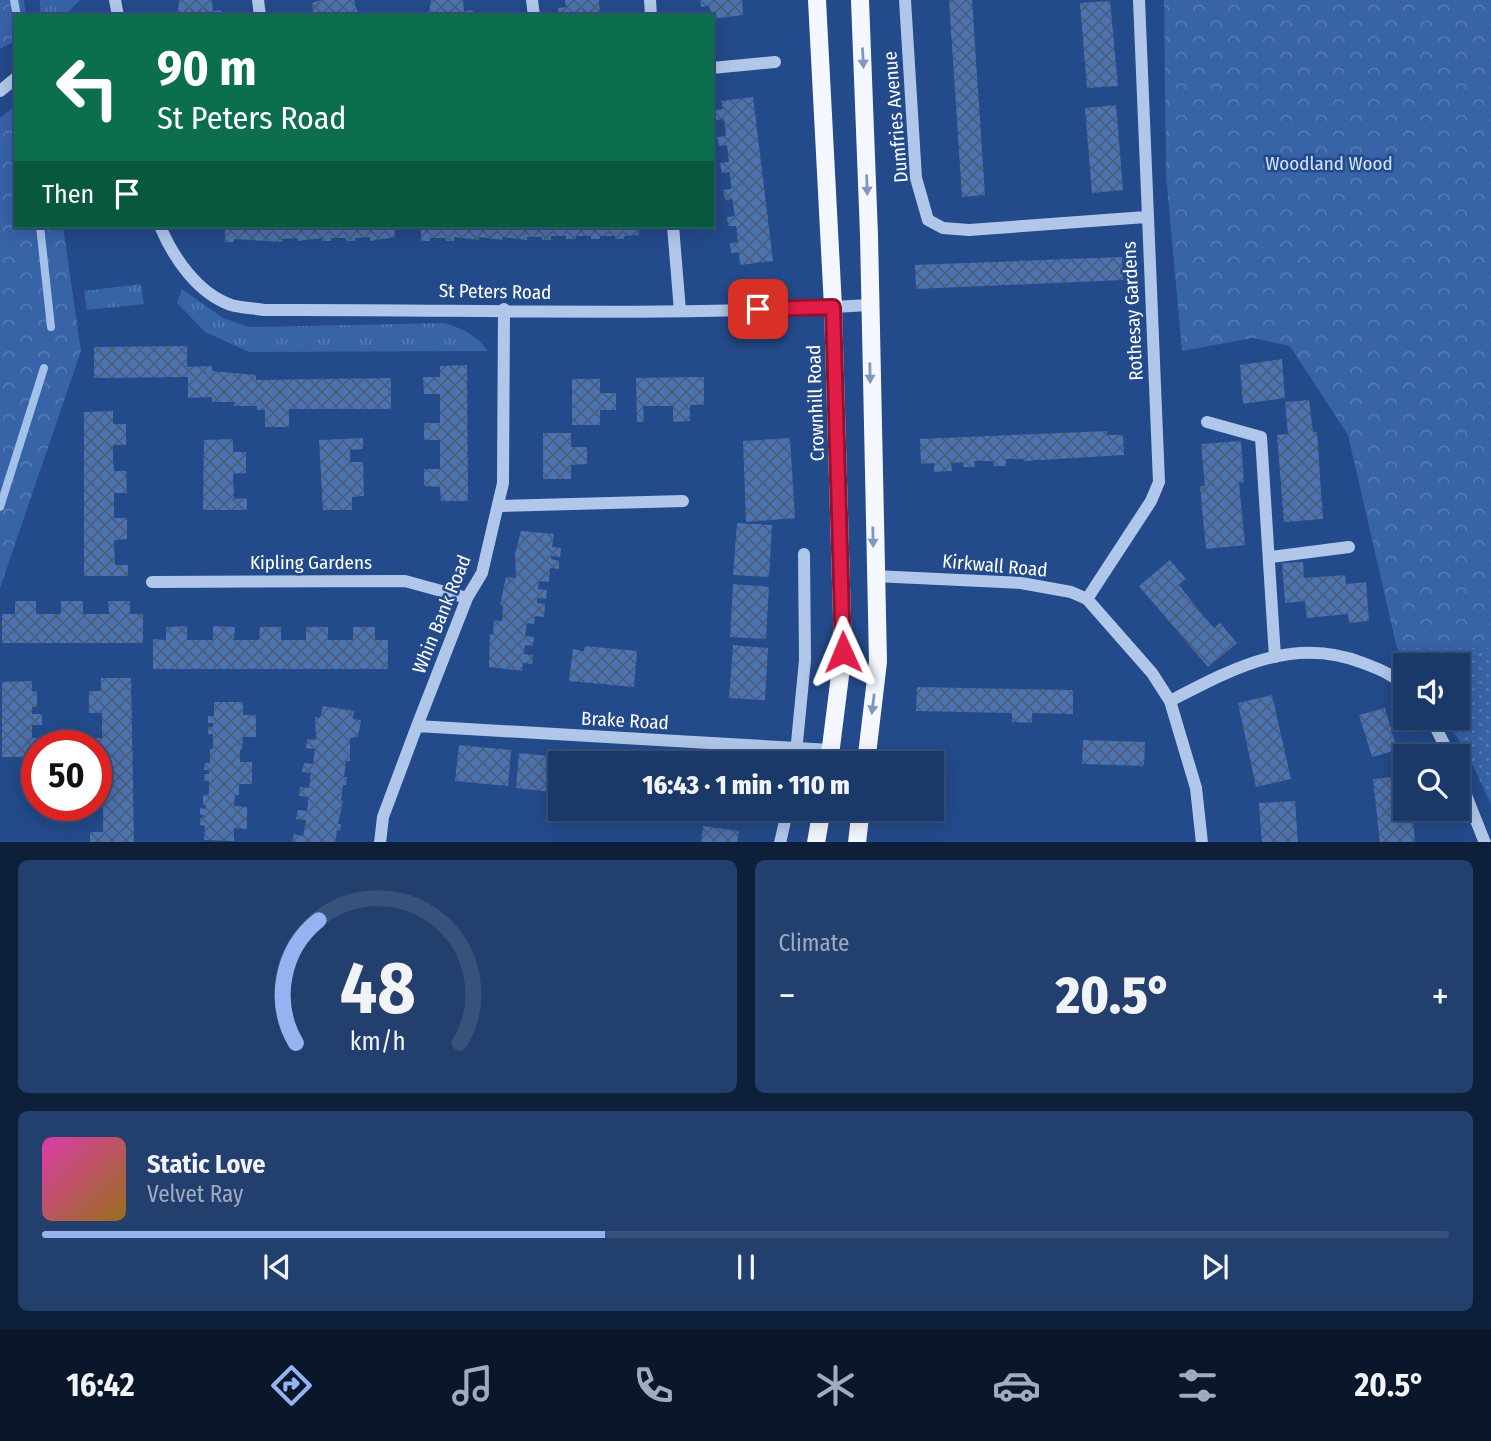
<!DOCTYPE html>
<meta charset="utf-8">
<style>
:root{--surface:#1a3868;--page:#233f6e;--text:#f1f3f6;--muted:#9facc0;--line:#38527c;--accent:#95b2f1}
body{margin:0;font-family:"Fira Sans Condensed",sans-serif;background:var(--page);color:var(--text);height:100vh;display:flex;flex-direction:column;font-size:26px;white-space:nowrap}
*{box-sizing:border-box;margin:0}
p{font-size:23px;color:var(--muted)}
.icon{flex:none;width:38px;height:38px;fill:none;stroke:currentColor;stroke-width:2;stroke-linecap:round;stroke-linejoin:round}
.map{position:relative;height:842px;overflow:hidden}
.drawer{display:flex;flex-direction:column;gap:18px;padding:18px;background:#0e1f39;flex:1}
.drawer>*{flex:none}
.top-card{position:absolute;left:14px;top:14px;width:700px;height:214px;border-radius:0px;box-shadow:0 4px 18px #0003,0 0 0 2px var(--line);background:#0b6e4f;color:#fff;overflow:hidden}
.tools{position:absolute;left:1393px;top:653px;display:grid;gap:14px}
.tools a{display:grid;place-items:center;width:77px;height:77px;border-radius:0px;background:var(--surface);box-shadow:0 4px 18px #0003,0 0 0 2px var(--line);font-size:35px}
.speed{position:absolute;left:21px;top:730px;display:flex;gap:14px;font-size:35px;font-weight:700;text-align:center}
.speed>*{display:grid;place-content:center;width:91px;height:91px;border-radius:50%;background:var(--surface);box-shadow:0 4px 18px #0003,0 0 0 2px var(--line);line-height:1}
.speed .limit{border:10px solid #d22;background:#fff;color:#111}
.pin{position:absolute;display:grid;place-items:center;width:60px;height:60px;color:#fff;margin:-30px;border-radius:14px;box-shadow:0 4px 10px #0006}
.me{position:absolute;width:77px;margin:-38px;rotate:359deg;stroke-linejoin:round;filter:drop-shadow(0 0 5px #0008)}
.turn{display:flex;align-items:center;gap:24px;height:147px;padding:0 28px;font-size:32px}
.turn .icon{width:91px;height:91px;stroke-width:2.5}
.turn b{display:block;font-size:49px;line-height:60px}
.then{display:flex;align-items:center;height:66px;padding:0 28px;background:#0003;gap:14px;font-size:26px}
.big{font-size:52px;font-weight:800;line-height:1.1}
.drawer .card{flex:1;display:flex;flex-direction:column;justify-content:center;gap:10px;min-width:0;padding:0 24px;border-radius:10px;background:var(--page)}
.drawer .dial{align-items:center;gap:0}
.dial svg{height:182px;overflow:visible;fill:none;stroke:var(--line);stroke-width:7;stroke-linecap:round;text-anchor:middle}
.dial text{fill:var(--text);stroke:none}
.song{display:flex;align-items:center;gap:21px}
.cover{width:84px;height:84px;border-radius:10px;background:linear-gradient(135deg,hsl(320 70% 55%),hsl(40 70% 35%))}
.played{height:7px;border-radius:4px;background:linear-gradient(90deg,var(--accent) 40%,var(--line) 40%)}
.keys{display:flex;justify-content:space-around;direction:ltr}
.heat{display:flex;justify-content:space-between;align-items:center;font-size:38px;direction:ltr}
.drawer .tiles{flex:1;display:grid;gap:18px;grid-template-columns:1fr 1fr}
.card:last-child{grid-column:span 2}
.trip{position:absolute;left:548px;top:751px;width:396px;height:70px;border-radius:0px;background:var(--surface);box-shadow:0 4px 18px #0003,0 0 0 2px var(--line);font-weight:800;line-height:70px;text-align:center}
.tabs{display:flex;height:112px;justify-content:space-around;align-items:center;background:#0a162a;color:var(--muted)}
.tabs .icon{width:49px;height:49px}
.tabs .selected{color:var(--accent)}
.tabs b{font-size:32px;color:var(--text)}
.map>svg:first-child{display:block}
.grass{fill:url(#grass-tufts)}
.forest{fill:url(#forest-crowns)}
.park{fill:url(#park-dots)}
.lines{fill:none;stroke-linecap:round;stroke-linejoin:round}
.stream{stroke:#a4c1eb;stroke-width:8}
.building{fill:url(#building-cross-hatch)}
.minor{stroke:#b0c7ea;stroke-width:12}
.major{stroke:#f4f7fe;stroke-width:18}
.oneway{fill:#8198be}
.route-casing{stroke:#92132f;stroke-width:18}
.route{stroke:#e11d48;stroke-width:12}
.labels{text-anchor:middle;stroke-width:5;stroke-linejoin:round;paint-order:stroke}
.street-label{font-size:19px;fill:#fff;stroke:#234a8a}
.park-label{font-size:19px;fill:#d4e2f8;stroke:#234a8a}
</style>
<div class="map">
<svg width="1491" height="843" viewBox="0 0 1491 843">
<defs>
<pattern id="grass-tufts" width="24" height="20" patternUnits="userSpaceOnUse" patternTransform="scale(1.75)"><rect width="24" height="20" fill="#3763a7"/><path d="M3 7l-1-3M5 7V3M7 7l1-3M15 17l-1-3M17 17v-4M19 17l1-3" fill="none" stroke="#557ab4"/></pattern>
<pattern id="forest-crowns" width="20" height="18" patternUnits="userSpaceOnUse" patternTransform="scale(1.75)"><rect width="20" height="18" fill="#3763a7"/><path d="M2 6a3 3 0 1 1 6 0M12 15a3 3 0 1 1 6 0" fill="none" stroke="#557ab4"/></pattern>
<pattern id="park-dots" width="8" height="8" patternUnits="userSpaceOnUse" patternTransform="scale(1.75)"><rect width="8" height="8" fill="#3763a7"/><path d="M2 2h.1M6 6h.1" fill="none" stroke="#557ab4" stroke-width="1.8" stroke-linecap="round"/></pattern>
<pattern id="building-cross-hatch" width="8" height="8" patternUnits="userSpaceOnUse" patternTransform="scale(1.75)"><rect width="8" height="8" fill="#4b73b2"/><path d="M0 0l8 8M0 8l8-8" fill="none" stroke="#4c5e7a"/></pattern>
</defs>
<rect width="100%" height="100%" fill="#234a8a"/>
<path class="grass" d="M40,0H80L64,16H40Z
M141,284L144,304L87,310L84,291Z
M182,289L223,318L249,327L444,323C463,329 476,334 488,351L249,352L205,332L177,303Z"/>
<path class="forest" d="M0,0H24L26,16H16V41L0,49Z
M1164,0H1491V648H1397L1348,435L1290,346L1253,338L1182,351L1166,175Z
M16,105V226H63L81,351L0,588V118Z"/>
<path class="park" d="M1397,648H1491V804L1465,749L1444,718H1458V665H1408Z"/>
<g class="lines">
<path class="stream" d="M14,0L17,16
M40,226L51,327
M0,507L44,368"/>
</g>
<path class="building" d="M179,0H212L213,11L222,10L223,16H177Z
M321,0H354L359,15L323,16L322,12L313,13L312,3Z
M431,0H463L464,11L473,10L474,16H428Z
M565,0H599L600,16H559L558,8L566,7Z
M700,0H742L743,15L712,19L709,6L701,7Z
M949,0H972L985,195L962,197Z
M1110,1L1118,86L1087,88L1080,3Z
M753,97L773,261L740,265L739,252L731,253L730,243L738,242L736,226H728L727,217L735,216L732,199L725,200L723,190L731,189L730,172L722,173L720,163L729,162L727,145L719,146L717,137L726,136L724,119L716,120L714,110L723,109L721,101Z
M1116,105L1123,190L1092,193L1085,108Z
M225,226H394L395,237L370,241V237L355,238V241H346V238H331V241H322V238L298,241V238L282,239L283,242L234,239V242H225Z
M421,226H639V235L624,236V239H615V236H600V239H591V236H576V239H566V236H551V240H542V237H527V240L503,237V240L479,237V240L454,237V241H446L445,238H430V241H421Z
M1122,257L1123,280L916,289L915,265Z
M187,346V367L212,366V371L256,375V380L391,378V409H289V427H265V410H257V406H234V402H212V397L188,398V377L94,378V347Z
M1282,359L1285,398L1243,404L1240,365Z
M467,365L468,501H441L440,487L424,486V469H440V440H424V423H440V394H424L423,377H440V366Z
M704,377V405H690V421L673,422V406H643L644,422H637L636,378Z
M572,379H600V393H616V410H600V425H572Z
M1309,400L1313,432H1317L1323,519L1284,522L1277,435L1288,434L1285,402Z
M113,411V424H126V445H113V458L114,471H126L127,493H114V518H127V539L114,540L115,565H128V576H84V412Z
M1107,431V435H1123L1124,455L1024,461V459H1006V466H994L993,461H974L975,467H963V462L951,463L952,471L934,472V463L921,464L920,439Z
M543,433H571V447H587V464L571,465V479H543Z
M363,438V449L350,450V462H363L364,496L352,497V510H323L319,440Z
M790,438L795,518L746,522L743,441Z
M233,439V452H246V473L233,474L234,499L247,498V510H203L204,440Z
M1241,441L1244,482L1239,483L1245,545L1206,549L1200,486H1205L1201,444Z
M737,523L772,525L769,577L733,575Z
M521,531L554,534L552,547L561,548L560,557L551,556V559L559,561V569L550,568L549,582L539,581L538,589L547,590L546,599L537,598V603L545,604L544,617L535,616L534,624L527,623L525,636L534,637L533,646L525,645L524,654L533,655L532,664L523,663L522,671L489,667L490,634L493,635L494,620L502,621L503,606L500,605L506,577L516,578L515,554Z
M1170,560L1186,579L1179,585L1197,608L1214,628L1220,623L1237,643L1208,667L1139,586Z
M1303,562L1304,578L1345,575L1346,584L1366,582L1369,621L1349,623L1348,614L1307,618L1305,601L1285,603L1282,563Z
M733,584L769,587L766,639L730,637Z
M15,601H36V614H61V601H83V614H109L108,601H130V614H143V643H2V614H15Z
M187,626V640H213V626L235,627L234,640H259L260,627H281V640H306V627H328V640H353V627H375V640H388V669H153V639L166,640V627Z
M733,645L768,648L765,700L729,698Z
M585,646L637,651L634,687L569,681L573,649L584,651Z
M101,678H131L134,842L90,843V832H103V807H96V785H102V760H96V746H89V738H102V713H89V691H101Z
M32,681V691H37V707H32V714H42V725H32V738H41V746L31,748V757H2V682Z
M917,687L1073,690V714L1032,713V723L1012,722V713L916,711Z
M1272,695L1291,779L1256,787L1238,703Z
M214,702H243V715H256V737H243L242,750L240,749V762H252V784H239V795H235L234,806L247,807V829L234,828V841L204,840L205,826L200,825V819L205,816L200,814V808L205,809L206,805H203V796L209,794V781H204V774H209V770H204L205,763H210V749H213V734H208V727H213V723H208V716H214Z
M323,706L354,711L353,719L361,720L358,737L350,738V761H346L344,777H347L346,785H343L341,801H343L338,824H341L340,831L337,830L335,843H292L294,834L303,836L306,820L296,819L298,810L307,811L308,802V797L299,796L300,787L309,788L311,773L302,772L304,763L313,764L315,749L306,748L307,739L316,740L315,717L320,718Z
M1385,708L1397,750L1372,757L1359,715Z
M1083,740L1145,742L1144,766L1082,764Z
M459,745L511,750L508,786L455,781Z
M705,751L748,758L747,763H703Z
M519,753L571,758L570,763H560V793L516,788Z
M1405,776V808H1412L1415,843H1380L1373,779Z
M1295,801L1298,843H1262L1259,803Z
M705,808H740L739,820L704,815Z
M703,826L739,831L737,843H701Z"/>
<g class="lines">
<path class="minor" d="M115,0L118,16
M258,0L260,16
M532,0L534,16
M650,0L651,16
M905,0L916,178L928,220L943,228L969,230L1146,217
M712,68L775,62
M0,91L16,78
M160,226C173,257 197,293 231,305C241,308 253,308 264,310C465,309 667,317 868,305
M673,226L680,311
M1207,422L1261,437L1275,657
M499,506L683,501
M1271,557L1349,547
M874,576L1021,583L1071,592L1087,599L1152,673L1170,701L1196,788L1202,843
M152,582L405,581L467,598
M1087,599L1151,501L1159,482L1139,0
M1170,701C1232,669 1293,635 1363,663C1379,669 1392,674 1405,686
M1431,718L1450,756
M417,726L831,750
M795,763L805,660L804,554
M1458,775L1485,843
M380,843L383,817L417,726L467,598L482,573L503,483L504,309
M780,843L788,808"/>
<path class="major" d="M817,0L833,307L843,652L829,763
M860,0L869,235L878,662L866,763
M816,843L822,808
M857,843L861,808"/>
</g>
<defs><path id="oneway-solid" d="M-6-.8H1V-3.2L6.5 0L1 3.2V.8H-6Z" transform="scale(1.75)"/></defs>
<g class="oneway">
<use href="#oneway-solid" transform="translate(863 58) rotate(87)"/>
<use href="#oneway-solid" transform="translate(867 185) rotate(88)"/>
<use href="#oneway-solid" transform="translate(870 373) rotate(89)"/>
<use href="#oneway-solid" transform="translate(873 537) rotate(89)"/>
<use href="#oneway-solid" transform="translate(873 704) rotate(97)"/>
</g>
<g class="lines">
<g class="route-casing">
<path id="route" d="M758,309L833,307L843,652"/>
</g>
<use href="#route" class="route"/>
</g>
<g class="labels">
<g class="street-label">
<text transform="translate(895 117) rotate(-95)" y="7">Dumfries Avenue</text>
<text transform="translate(495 291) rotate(1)" y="7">St Peters Road</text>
<text transform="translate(1132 311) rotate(-93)" y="7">Rothesay Gardens</text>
<text transform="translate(815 403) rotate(-92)" y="7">Crownhill Road</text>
<text x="311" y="569">Kipling Gardens</text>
<text transform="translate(995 565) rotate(5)" y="7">Kirkwall Road</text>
<text transform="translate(441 614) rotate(-68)" y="7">Whin Bank Road</text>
<text transform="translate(625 720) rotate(3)" y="7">Brake Road</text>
</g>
<g class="park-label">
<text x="1329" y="170">Woodland Wood</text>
</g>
</g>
</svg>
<div class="tools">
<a><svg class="icon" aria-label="sound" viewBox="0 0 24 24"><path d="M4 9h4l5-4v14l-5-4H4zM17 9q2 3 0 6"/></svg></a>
<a><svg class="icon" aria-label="search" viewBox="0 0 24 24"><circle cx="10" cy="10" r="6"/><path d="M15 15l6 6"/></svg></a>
</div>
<div class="speed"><div class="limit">50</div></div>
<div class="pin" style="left:758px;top:309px;background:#d93025"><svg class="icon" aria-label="arrive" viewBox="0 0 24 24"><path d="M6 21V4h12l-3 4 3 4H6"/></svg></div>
<svg class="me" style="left:843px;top:652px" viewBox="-20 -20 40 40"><path d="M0-17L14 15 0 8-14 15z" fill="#e11d48" stroke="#fff" stroke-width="4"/></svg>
<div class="trip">16:43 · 1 min · 110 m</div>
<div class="top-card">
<div class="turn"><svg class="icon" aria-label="left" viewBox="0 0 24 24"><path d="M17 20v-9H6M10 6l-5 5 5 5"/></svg><div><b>90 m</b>St Peters Road</div></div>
<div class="then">Then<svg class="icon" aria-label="arrive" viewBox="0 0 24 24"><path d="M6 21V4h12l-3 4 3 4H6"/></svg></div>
</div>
</div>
<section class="drawer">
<div class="tiles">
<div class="card dial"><svg viewBox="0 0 100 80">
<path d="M14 69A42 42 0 1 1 86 69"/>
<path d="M14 69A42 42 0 0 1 24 15" stroke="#95b2f1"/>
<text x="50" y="56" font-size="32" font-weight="700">48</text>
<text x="50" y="72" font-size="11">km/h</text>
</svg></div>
<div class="card"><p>Climate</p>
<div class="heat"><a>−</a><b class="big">20.5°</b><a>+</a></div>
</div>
<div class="card">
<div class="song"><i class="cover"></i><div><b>Static Love</b><p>Velvet Ray</p></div></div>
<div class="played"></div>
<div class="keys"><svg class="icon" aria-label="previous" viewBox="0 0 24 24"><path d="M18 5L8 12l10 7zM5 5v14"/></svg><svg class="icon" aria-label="pause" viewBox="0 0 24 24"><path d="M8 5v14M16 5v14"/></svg><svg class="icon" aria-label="next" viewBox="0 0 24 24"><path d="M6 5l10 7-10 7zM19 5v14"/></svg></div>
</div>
</div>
</section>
<nav class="tabs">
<b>16:42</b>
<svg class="icon selected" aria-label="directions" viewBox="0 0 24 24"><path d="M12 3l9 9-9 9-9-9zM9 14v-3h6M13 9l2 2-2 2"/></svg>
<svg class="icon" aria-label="music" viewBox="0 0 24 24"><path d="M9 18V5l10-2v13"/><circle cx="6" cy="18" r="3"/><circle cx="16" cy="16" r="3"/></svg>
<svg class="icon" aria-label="phone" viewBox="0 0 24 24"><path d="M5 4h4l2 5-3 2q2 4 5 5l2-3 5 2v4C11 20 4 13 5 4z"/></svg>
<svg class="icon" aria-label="climate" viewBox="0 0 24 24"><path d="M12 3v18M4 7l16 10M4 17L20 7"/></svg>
<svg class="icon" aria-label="car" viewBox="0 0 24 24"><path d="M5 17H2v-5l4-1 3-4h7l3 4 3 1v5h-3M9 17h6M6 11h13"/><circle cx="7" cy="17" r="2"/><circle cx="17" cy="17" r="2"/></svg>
<svg class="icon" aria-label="filters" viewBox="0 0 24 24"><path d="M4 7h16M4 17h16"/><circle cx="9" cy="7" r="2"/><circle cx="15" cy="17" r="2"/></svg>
<b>20.5°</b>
</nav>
